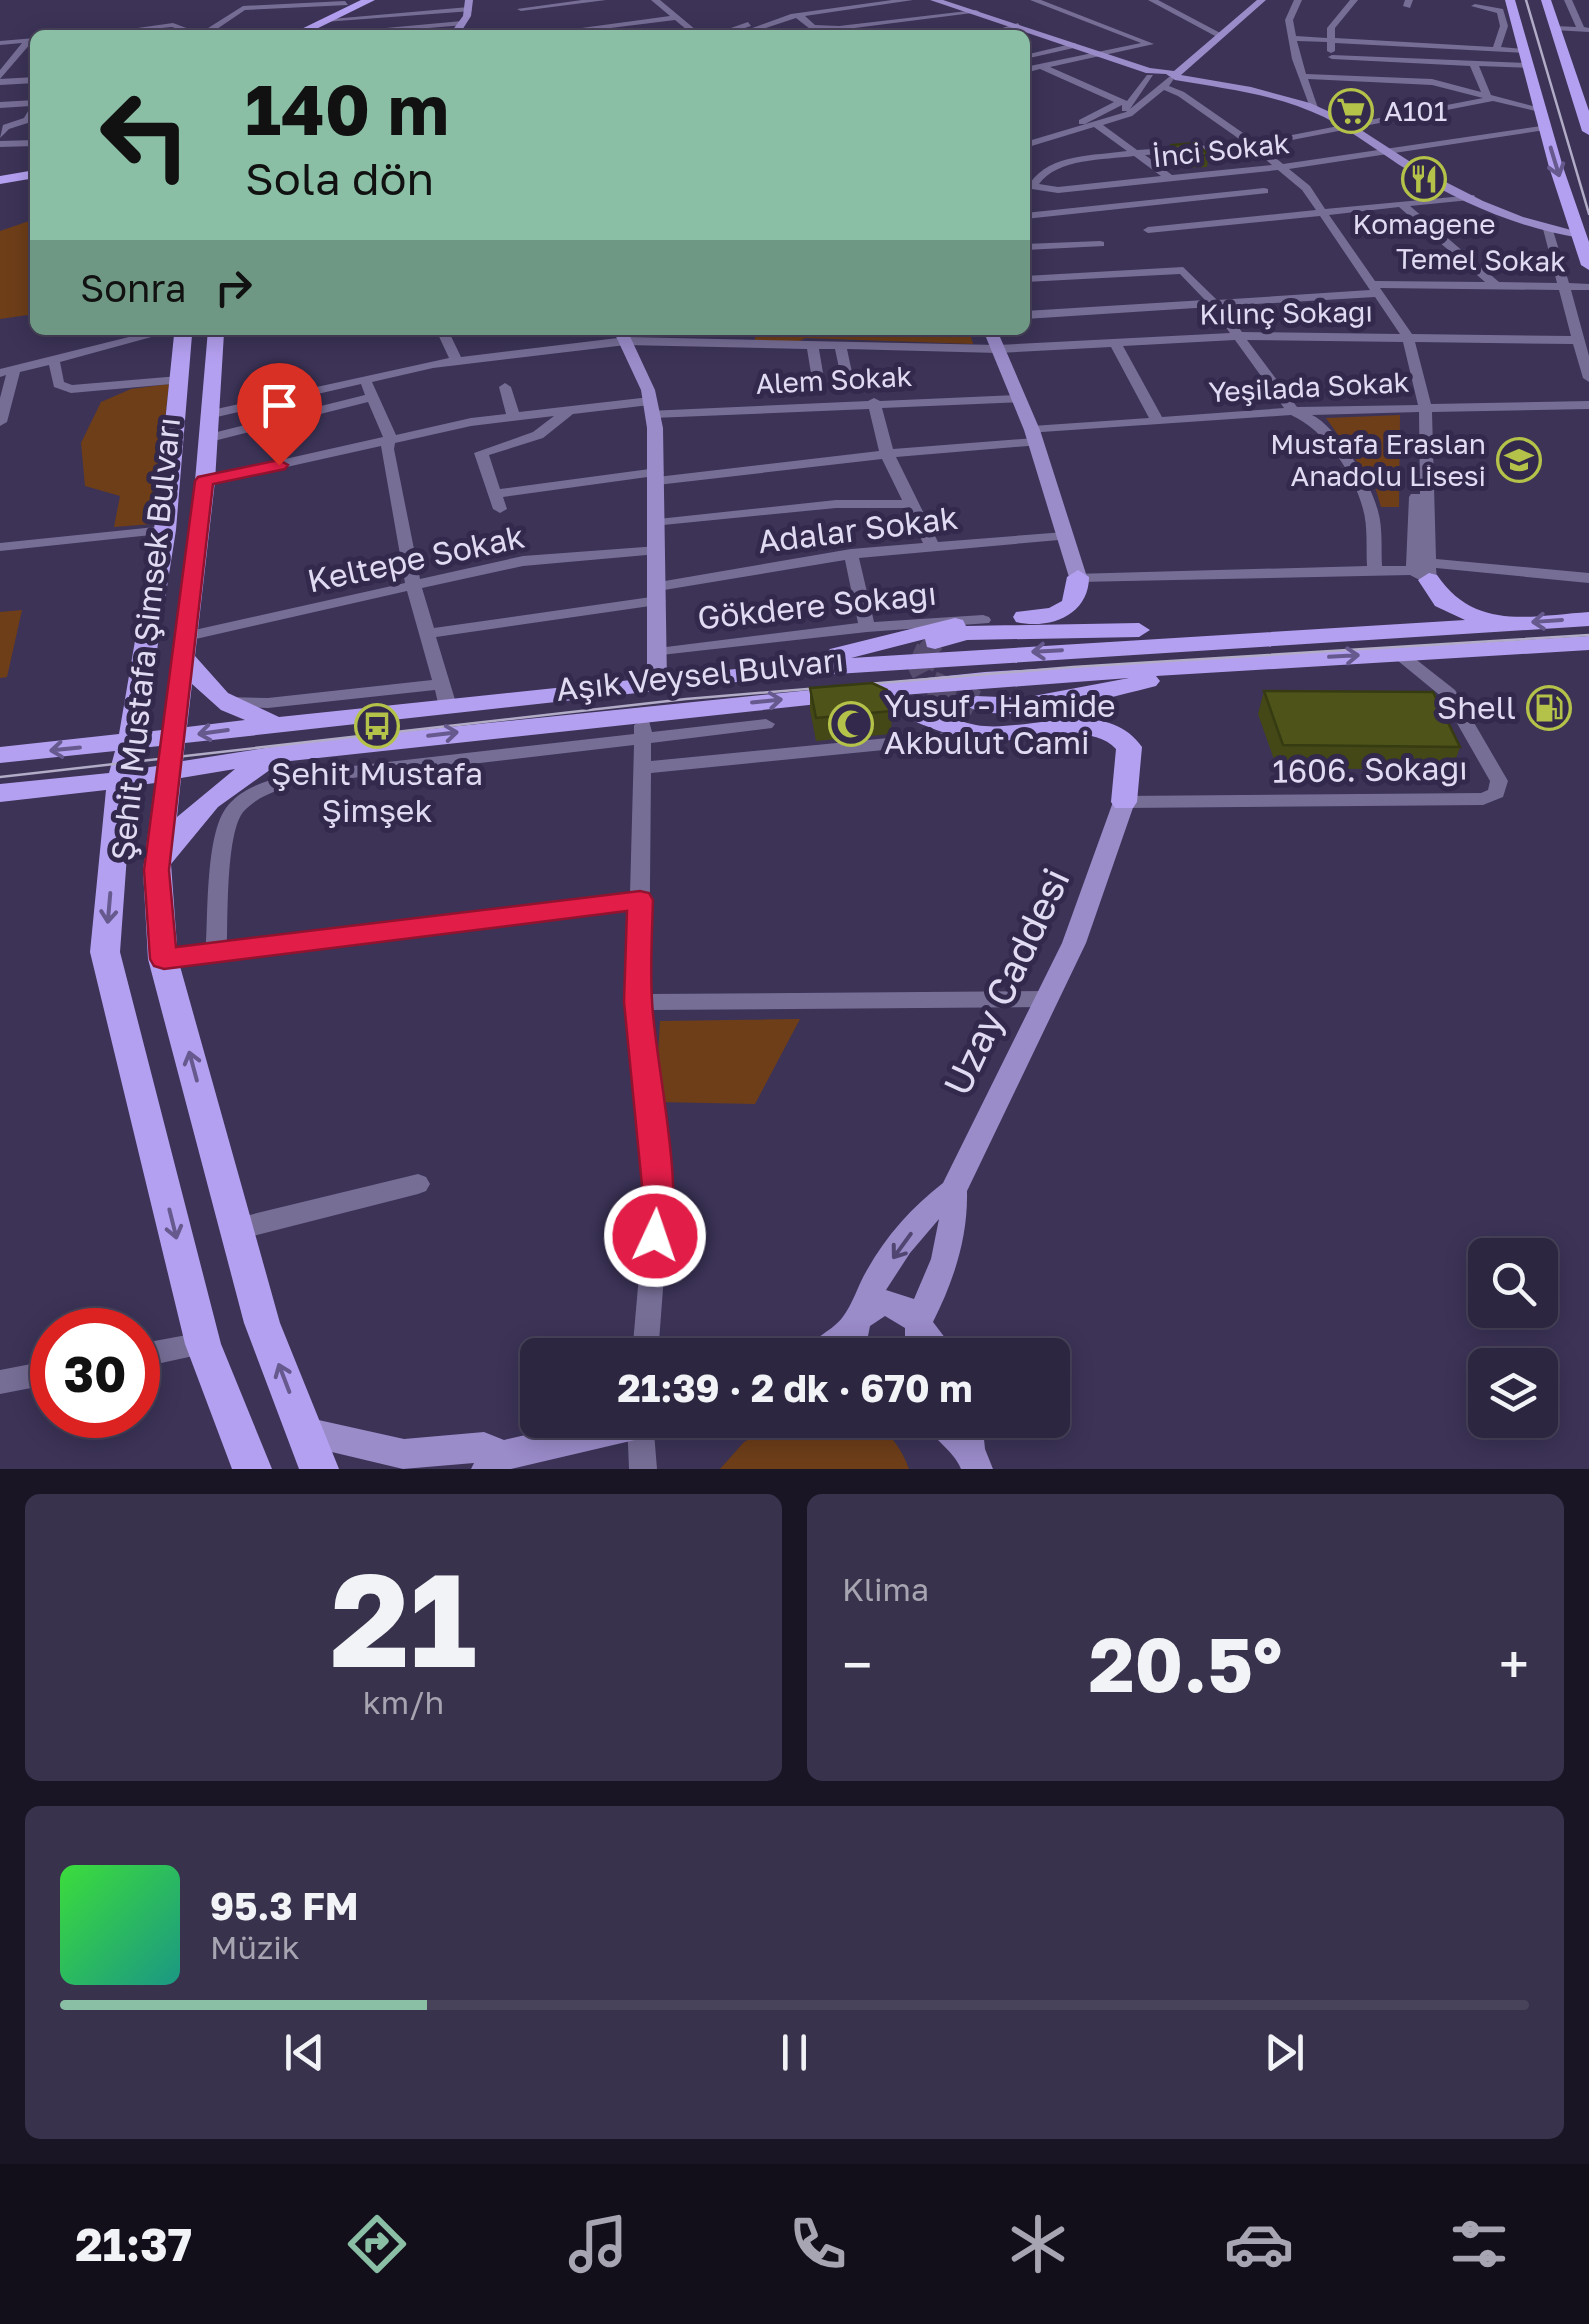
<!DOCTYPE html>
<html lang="tr">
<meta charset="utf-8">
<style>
:root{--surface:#2d2641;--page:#39324c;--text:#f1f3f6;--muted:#a7a5b1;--line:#48435a;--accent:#8abfa5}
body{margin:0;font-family:"Golos Text",sans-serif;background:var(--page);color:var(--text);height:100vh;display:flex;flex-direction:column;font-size:38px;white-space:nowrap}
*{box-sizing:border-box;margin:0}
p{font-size:32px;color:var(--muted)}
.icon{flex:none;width:55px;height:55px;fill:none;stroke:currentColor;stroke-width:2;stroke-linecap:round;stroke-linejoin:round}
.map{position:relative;height:1469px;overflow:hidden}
.panel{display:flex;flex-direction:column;gap:25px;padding:25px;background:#191524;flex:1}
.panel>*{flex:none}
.guide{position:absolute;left:30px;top:30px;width:1000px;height:305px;border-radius:15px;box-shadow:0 5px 25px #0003,0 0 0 2px var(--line);background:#8abfa5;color:#111;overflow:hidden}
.buttons{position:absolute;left:1468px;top:1238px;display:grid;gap:20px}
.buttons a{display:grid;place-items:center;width:90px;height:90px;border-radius:15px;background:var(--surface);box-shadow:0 5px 25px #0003,0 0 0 2px var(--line);font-size:50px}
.speed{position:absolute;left:30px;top:1308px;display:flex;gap:20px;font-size:50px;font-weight:700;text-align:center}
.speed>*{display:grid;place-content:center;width:130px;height:130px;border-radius:50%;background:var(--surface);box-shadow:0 5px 25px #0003,0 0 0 2px var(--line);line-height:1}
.speed .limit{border:15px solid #d22;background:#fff;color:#111}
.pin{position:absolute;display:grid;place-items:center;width:85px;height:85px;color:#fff;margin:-102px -42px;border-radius:50% 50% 50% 0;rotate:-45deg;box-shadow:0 0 10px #0007}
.pin .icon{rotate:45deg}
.me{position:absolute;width:110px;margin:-55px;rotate:3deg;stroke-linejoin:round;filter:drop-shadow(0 0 8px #0008)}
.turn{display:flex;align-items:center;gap:35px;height:210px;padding:0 50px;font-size:45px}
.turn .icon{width:130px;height:130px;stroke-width:2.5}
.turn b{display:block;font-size:70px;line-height:85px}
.then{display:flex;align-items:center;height:95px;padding:0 50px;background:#0003;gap:20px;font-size:38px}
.big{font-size:75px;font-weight:700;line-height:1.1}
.panel .tile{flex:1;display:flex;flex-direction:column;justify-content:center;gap:15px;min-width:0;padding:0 35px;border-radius:15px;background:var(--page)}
.panel .dial{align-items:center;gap:0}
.dial b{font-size:130px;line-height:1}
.song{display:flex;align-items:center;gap:30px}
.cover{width:120px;height:120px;border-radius:15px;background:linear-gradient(135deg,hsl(120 70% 55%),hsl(170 70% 35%))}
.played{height:10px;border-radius:5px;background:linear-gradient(90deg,var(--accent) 25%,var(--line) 25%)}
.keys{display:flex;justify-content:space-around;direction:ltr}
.heat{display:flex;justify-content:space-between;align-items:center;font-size:55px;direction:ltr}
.panel .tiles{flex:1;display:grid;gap:25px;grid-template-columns:1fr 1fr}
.tile:last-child{grid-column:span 2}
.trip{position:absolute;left:520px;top:1338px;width:550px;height:100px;border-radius:15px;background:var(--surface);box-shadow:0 5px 25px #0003,0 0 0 2px var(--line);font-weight:700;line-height:100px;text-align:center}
.tab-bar{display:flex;height:160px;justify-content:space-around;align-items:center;background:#120f1a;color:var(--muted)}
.tab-bar .icon{width:70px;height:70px}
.tab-bar .active{color:var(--accent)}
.tab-bar b{font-size:45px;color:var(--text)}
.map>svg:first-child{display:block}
.green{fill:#6e3e19}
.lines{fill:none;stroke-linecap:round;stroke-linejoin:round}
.primary-tunnel-far1{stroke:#554c6e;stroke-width:20;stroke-dasharray:20 10;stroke-linecap:butt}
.primary-tunnel{stroke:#554c6e;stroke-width:26;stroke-dasharray:26 14;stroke-linecap:butt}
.street{fill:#776e96;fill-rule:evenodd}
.secondary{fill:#9a8bc9;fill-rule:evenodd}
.primary{fill:#b4a0f0;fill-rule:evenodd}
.tram{stroke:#b2acc7;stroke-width:2.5}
.wall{fill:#434816}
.building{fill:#4e5419;stroke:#373b12;stroke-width:2.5}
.oneway{stroke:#66598e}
.oneway2{stroke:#514672}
.route{fill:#e11d48;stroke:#92132f;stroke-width:2.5}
.labels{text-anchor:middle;stroke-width:10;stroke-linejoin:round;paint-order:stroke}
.far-poi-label{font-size:28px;fill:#e0dbf2;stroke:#32294c;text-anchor:start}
.far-street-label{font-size:28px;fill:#e0dbf2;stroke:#32294c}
.street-label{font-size:32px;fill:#e0dbf2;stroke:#32294c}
.poi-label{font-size:32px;fill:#e0dbf2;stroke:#32294c;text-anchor:start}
.near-street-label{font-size:38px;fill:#e0dbf2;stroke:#32294c}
</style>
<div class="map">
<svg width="1589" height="1469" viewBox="0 0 1589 1469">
<rect width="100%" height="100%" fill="#3c3357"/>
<path class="green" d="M35,219V314L0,319V231Z
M755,330H969L973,344L805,338L798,342L755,341Z
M169,384L153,524L114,527L120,496L85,486L81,443L101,402L131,389Z
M1400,415L1399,507H1381L1375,487L1326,418Z
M22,610L7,677L0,678V612Z
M800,1019L755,1104L655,1102L660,1021Z
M782,1420C838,1420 886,1405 909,1469H720L744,1442Z"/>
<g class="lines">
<path class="primary-tunnel-far1" d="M927,651L935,642"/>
<path class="primary-tunnel" d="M929,649L921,666L930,683L976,703"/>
<path class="street" d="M582,0H606L521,11L517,9Z
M651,0H660L702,35H693L675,20L554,35H530L670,16Z
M892,0H913L805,16L815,25L839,26L976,10L980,12L839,30L810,29L796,18L745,35H733L791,14Z
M1030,0H1041L1154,44L1050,67L1127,101L1147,75H1153L1130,109L1169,77H1175L1169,86L1184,92L1256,142L1483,98L1432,85L1308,79L1318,108L1311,110L1292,59L1285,20L1294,0H1302L1293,20L1296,36L1327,38V28L1350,0H1358L1335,28V38L1493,47L1500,26L1497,13L1471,6L1475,4L1503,9L1508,26L1501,47L1523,49L1526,53L1335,43V51L1331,53L1327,51V42L1297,41L1306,74L1432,79L1481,92L1470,66L1332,59L1328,57L1332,55L1528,63L1531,68L1479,66L1491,95L1544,109V113L1493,101L1261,146L1283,164L1548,125L1550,127L1545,130L1289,169L1310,186L1325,209L1474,195L1475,197L1470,200L1410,206L1499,282L1557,283L1543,229L1552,227L1569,283L1589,284V290H1571L1589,356V382L1583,378L1573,344L1415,342L1431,404L1589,401V409L1432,412L1436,559L1589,573V583L1436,568L1437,580L1429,585L1410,575L1078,582L1073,580L1070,577L1073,574L1367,566C1366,549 1368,526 1363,509C1354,474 1325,430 1291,415L1027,433L1025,430L1032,426L1149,418L1111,347L998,353L847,349L854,382L848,386L842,382L835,349H819L825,385L819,389L813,385L807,349L626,345L433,368L372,382L396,435L471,418L506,414L499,387L505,383L511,387L519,412L650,397L656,401L650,405L573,414L543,438L489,455L500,489L657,468L664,472L662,475L503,497L507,509L500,513L493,509L474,453L533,432L554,416L471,426L395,443L394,449L420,579L523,556L658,546L665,550L658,554L523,566L422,588L434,628L658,596L666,601L664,604L436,637L456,703L447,708L438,703L435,690L268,708L221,706L218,702L221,698L227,697L268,698L432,680L407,591L187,641L181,639L179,636L181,633L405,583L381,446L205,485L198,481L205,477L383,437L368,402L206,443L199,439L201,436L365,395L361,384L208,419L203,418V412L449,358L436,330H448L461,357L626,337L998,345L1230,333L1211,307L1025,319V311L1205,300L1180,274L1025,282V276L1183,267L1217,300L1370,290L1320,216L1148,233L1143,230L1148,227L1316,210L1302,190L1278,170L1058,193L1025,188V182L1030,183C1051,153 1094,156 1127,151L1094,127L1025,148V142L1126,112L1127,111H1122V105L1085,124H1079V120L1114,102L1040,69L1025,73V67L1141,43ZM1164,90L1178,96L1245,143L1137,150L1103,125L1132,116ZM1252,148L1272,165L1172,175L1145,155ZM1134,156L1161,176L1058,187L1039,184C1058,158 1104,160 1134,156ZM1399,207L1485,282L1375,281L1329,215ZM1380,288L1559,290L1571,336L1412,334ZM1375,297L1400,334L1242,332L1223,306ZM1235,340L1284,408L1162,417L1123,346ZM1247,340L1403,342L1418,405L1297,407ZM1419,412L1420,494H1411L1409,497L1406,566H1382C1381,549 1383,528 1378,511C1372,484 1336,426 1312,415Z
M1148,0H1158L1224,35L1217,37Z
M1405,0H1413L1410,8L1403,6Z
M1564,0H1572L1584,27L1589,28V32L1553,30L1556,26L1576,27Z
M345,1L348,5L245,10L214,31L243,35L188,33L172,27L88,35L173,23L189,29L205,30L243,6Z
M469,7L472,11L324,22L320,20Z
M462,21L465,25L343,35H310Z
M748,22L751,26L723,35H711Z
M1018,23L1021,27L993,35H981Z
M35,38V42L31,43L0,79V70L22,43L0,45V41Z
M1075,43L1078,47L1025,59V55Z
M35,77V83L0,85V79Z
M35,100V115L31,122L9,129L0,138L3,125L24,118L31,106L0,108V102Z
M35,140V146L0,147V141Z
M1264,188L1268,189V193L1025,219V213Z
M1100,241L1104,242V246L1025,250V244Z
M157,330H177L60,362L64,382L72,385L179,376L185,380L183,383L71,393L54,387L49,365L20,372L7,422L0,426V398L6,375L0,377V369Z
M1017,395L1022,396V402L882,408L893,449L1035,438L1040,439V445L896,457L938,542L1065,532L1072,536L1070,539L859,558L874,622L983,615L989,617L991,620L989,623L867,632L652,656L650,653L658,648L858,623L845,560L658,591L650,586L653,583L851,549L923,543L906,508H836L653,526V520L658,519L836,500H902L882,459L657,485L650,481L657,477L879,451L869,409L653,418L648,417V411L868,401L874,398L880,401Z
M165,526L172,530L170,533L0,551V543Z
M1398,648L1404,650L1455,690L1508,781L1503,797L1483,805L1124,808L1115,802L1124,796L1481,793L1488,790L1490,781L1442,697L1392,656L1390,653L1392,650Z
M766,719L775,724L772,728L651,743V761L950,732L963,726L972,731L955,743L651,773L649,994L1047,991L1054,993L1058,999L1054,1005L1047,1007L649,1010L670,1196L658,1355H632L646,1196L627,1002L630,908L163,967L156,964L153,959L156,954L206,946C208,912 206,835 226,808C244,783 281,777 309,771L634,734V725L643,720L649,721L652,732ZM634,745L630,894L227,944C228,915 226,831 244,811C261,793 286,787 309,783Z
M418,1174L426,1177L430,1184L426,1191L418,1194L237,1240L228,1236L225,1229L228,1222L237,1218Z
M203,1332L212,1336L216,1344L212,1352L138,1368V1344Z
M52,1360V1384L0,1394V1370Z
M627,1420H653L657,1469H629Z"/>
<path class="secondary" d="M465,0H473L471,16L459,35H449L463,16Z
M930,0H943L1150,68L1174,71L1257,0H1266L1181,75L1251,87L1310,103L1341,117L1426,172L1483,201L1523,217L1586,234L1580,238C1519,228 1461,203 1409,171C1380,153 1354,132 1324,117C1277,94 1226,89 1175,80L1166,74L1146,73Z
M613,330H627L655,390L663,428L667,682L657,688L647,682V428L641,390Z
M983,330H997L1040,430L1087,577L1084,581L1078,582L1069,577L1024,430Z
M1124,795L1135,802L1086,943L967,1191C968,1238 954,1280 933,1322L958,1355H899L905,1343V1328L885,1316L870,1326L868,1336L877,1355H847L845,1352L841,1355H804C812,1337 831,1332 842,1318C853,1304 858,1285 867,1270C886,1236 912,1207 943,1183L1062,943L1113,802ZM939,1219L931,1259L914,1299L886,1290L910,1253Z
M305,1417L404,1439L484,1432L504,1440L591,1420H671L667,1430L656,1435L511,1469H471L474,1463L403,1469L294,1443L290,1432L294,1421Z
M924,1420H982L985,1449L993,1469H961C953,1449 932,1440 924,1420Z"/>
<path class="primary" d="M361,0H375L304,35H289Z
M1505,0H1515L1563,167L1589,242V270L1581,265L1549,167Z
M1541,0H1551L1589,111V135L1582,131Z
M35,170V178L0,184V176Z
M182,330L192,335L176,530L144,732L162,730L195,481L208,330L224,333L215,481L195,656L228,693L279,717L831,659L826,654L830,649L955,618L963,620L966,626L1139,623L1150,630L1139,637L967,640L935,649L927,647L925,639L851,658L1465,620L1435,606L1418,580L1429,573L1437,575C1475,631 1530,616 1589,612V626L773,678L185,743L183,761L303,742L985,672L1589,636V650L1156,676L1160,681L1156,686C1121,695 988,731 964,703L976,696L1023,698L1129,678L902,695C927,704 950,720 976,725C1028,734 1105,694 1142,747L1137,802L1133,808H1115L1111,802L1116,749C1088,718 1019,745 981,741C942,737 900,714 865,699L281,762L218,807L171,864L178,959L280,1323L339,1469H299L244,1323L148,959L143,870L155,783L132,786L120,952L221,1344L272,1469H232L185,1344L90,952L106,790L0,802V784L109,773L115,751L0,763V747L119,734L154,530L174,335ZM192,684L221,710L245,720L187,727ZM160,746L157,766L136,769L141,748ZM235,769L177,817L181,778Z
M1078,570L1089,577C1089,615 1050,630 1016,622L1013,617L1016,612L1049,608L1062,601L1067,577Z"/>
<path class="tram" d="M1526,0L1589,214
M0,777L686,699L1073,667L1589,635"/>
</g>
<path class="wall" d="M1172,145L1209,155L1207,167L1180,168L1171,157Z
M810,688L892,711L891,734L816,741L810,710Z
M1264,691L1460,747L1452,770L1277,768L1258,714Z"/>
<path class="building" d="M1196,143L1209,155L1182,156L1172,145Z
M872,683L887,690L892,711L816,718L810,688Z
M1264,691L1433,692L1460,747L1283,745Z"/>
<defs><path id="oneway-shaft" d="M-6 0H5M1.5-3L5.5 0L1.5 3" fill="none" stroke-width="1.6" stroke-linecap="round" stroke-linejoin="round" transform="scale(2.5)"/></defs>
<g class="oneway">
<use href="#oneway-shaft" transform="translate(1555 162) rotate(73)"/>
<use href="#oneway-shaft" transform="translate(1547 621) rotate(176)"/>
<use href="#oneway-shaft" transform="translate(1047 651) rotate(177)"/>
<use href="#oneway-shaft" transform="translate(1344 656) rotate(-3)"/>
<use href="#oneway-shaft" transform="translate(767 701) rotate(-6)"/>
<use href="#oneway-shaft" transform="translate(213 732) rotate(172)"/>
<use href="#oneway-shaft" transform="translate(443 734) rotate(-7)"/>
<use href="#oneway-shaft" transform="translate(65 749) rotate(174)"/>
<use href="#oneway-shaft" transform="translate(109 908) rotate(95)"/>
<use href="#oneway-shaft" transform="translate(193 1066) rotate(-105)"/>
<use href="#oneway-shaft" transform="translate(173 1224) rotate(76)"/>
<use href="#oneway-shaft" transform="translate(284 1378) rotate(-111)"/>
</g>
<use class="oneway2" href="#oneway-shaft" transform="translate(902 1246) rotate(126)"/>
<path class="route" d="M279,460L288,465L285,469L213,484L169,870L176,947L640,891L649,893L653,900C652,933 650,967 652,1000C654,1058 688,1200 666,1246L655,1250L644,1246L639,1236L643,1196L624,1002L627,911L164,969L154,966L150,959L144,870L195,481L198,477Z"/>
<defs>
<g id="supermarket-ring" transform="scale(2.25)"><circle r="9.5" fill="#32294c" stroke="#b5c249" stroke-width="1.5"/><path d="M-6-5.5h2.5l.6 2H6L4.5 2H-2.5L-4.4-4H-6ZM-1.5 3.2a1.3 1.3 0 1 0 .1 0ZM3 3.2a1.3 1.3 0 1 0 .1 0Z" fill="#b5c249"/></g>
<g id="restaurant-ring" transform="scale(2.25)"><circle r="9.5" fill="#32294c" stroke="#b5c249" stroke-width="1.5"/><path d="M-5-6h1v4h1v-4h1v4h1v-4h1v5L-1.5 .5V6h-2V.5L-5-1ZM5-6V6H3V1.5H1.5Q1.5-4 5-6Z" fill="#b5c249"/></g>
<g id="school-ring" transform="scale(2.25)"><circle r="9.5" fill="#32294c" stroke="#b5c249" stroke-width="1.5"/><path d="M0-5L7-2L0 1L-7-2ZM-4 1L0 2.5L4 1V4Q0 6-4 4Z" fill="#b5c249"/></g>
<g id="fuel-ring" transform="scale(2.25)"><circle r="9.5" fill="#32294c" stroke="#b5c249" stroke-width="1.5"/><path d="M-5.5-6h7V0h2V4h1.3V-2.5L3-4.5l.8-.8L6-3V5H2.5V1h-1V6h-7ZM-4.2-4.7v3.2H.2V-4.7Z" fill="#b5c249"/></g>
<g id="mosque-ring" transform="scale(2.25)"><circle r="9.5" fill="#32294c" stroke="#b5c249" stroke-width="1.5"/><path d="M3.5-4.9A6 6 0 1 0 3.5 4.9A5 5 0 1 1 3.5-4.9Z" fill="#b5c249"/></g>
<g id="bus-ring" transform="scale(2.25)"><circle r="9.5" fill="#32294c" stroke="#b5c249" stroke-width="1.5"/><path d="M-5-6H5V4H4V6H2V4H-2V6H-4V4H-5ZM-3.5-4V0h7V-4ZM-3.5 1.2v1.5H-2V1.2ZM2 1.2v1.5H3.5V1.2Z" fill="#b5c249"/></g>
</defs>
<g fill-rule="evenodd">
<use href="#supermarket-ring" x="1351" y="111"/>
<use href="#restaurant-ring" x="1424" y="179"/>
<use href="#school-ring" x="1519" y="460"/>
<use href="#fuel-ring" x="1549" y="708"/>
<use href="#mosque-ring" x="851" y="724"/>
<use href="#bus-ring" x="377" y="726"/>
</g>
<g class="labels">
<g class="far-poi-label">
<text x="1384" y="121">A101</text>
<text x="1424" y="234" text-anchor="middle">Komagene</text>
<text x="1486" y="454" text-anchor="end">Mustafa Eraslan<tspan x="1486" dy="32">Anadolu Lisesi</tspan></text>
</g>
<g class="far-street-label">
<text transform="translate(1221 150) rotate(-6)" y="10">İnci Sokak</text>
<text transform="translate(1481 260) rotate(1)" y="10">Temel Sokak</text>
<text transform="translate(1286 313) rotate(-1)" y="10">Kılınç Sokağı</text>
<text transform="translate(834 380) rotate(-3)" y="10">Alem Sokak</text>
<text transform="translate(1309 387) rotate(-3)" y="10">Yeşilada Sokak</text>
</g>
<g class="street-label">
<text transform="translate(858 530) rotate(-7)" y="11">Adalar Sokak</text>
<text transform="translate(416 559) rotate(-12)" y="11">Keltepe Sokak</text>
<text transform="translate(817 606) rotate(-6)" y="11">Gökdere Sokağı</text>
<text transform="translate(146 639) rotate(-84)" y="11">Şehit Mustafa Şimsek Bulvarı</text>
<text transform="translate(700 675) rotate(-6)" y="11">Aşık Veysel Bulvarı</text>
<text transform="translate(1370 770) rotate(-1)" y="11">1606. Sokağı</text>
</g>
<g class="poi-label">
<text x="884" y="717">Yusuf - Hamide<tspan x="884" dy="37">Akbulut Cami</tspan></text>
<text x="1516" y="719" text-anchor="end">Shell</text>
<text x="377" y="785" text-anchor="middle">Şehit Mustafa<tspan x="377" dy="37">Şimşek</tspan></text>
</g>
<g class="near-street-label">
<text transform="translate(1007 982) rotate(-65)" y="13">Uzay Caddesi</text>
</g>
</g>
</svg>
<div class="buttons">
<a><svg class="icon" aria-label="search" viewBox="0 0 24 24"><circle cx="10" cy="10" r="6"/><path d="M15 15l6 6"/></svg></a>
<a><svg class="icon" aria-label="layers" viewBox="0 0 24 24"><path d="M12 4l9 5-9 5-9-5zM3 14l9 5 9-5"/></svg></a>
</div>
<div class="speed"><div class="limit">30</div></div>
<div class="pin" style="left:279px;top:465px;background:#d93025"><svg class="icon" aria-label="arrive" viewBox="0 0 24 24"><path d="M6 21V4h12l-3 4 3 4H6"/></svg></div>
<svg class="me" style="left:655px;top:1236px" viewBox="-20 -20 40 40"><circle r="17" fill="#e11d48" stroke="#fff" stroke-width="3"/><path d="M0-11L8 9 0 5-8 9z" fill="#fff"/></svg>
<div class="trip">21:39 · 2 dk · 670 m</div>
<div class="guide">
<div class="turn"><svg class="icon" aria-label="left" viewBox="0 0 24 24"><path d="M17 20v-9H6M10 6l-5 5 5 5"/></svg><div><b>140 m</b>Sola dön</div></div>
<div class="then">Sonra<svg class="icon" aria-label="right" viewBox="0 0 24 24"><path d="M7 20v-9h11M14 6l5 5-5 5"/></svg></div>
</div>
</div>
<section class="panel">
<div class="tiles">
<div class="tile dial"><b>21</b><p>km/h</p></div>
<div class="tile"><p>Klima</p>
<div class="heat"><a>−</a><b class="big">20.5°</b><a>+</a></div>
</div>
<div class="tile">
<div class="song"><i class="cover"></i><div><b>95.3 FM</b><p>Müzik</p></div></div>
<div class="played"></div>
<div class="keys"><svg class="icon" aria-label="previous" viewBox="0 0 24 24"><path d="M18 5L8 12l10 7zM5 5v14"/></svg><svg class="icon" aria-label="pause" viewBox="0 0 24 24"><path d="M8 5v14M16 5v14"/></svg><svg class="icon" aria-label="next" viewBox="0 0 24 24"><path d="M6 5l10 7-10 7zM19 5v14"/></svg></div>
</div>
</div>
</section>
<nav class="tab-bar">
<b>21:37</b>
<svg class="icon active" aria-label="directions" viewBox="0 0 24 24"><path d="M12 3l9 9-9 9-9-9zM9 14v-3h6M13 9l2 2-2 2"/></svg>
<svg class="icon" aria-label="music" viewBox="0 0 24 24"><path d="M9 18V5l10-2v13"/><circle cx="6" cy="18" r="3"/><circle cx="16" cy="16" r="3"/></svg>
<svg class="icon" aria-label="phone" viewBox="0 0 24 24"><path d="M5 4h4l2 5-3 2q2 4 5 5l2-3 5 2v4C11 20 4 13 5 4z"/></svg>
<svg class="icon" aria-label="climate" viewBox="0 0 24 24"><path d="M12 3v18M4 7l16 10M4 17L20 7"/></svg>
<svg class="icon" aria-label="car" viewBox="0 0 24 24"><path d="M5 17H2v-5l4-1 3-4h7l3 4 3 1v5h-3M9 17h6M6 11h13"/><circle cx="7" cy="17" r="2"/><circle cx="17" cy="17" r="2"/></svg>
<svg class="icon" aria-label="filters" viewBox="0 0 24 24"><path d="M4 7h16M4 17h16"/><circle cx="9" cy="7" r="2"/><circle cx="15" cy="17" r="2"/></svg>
</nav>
